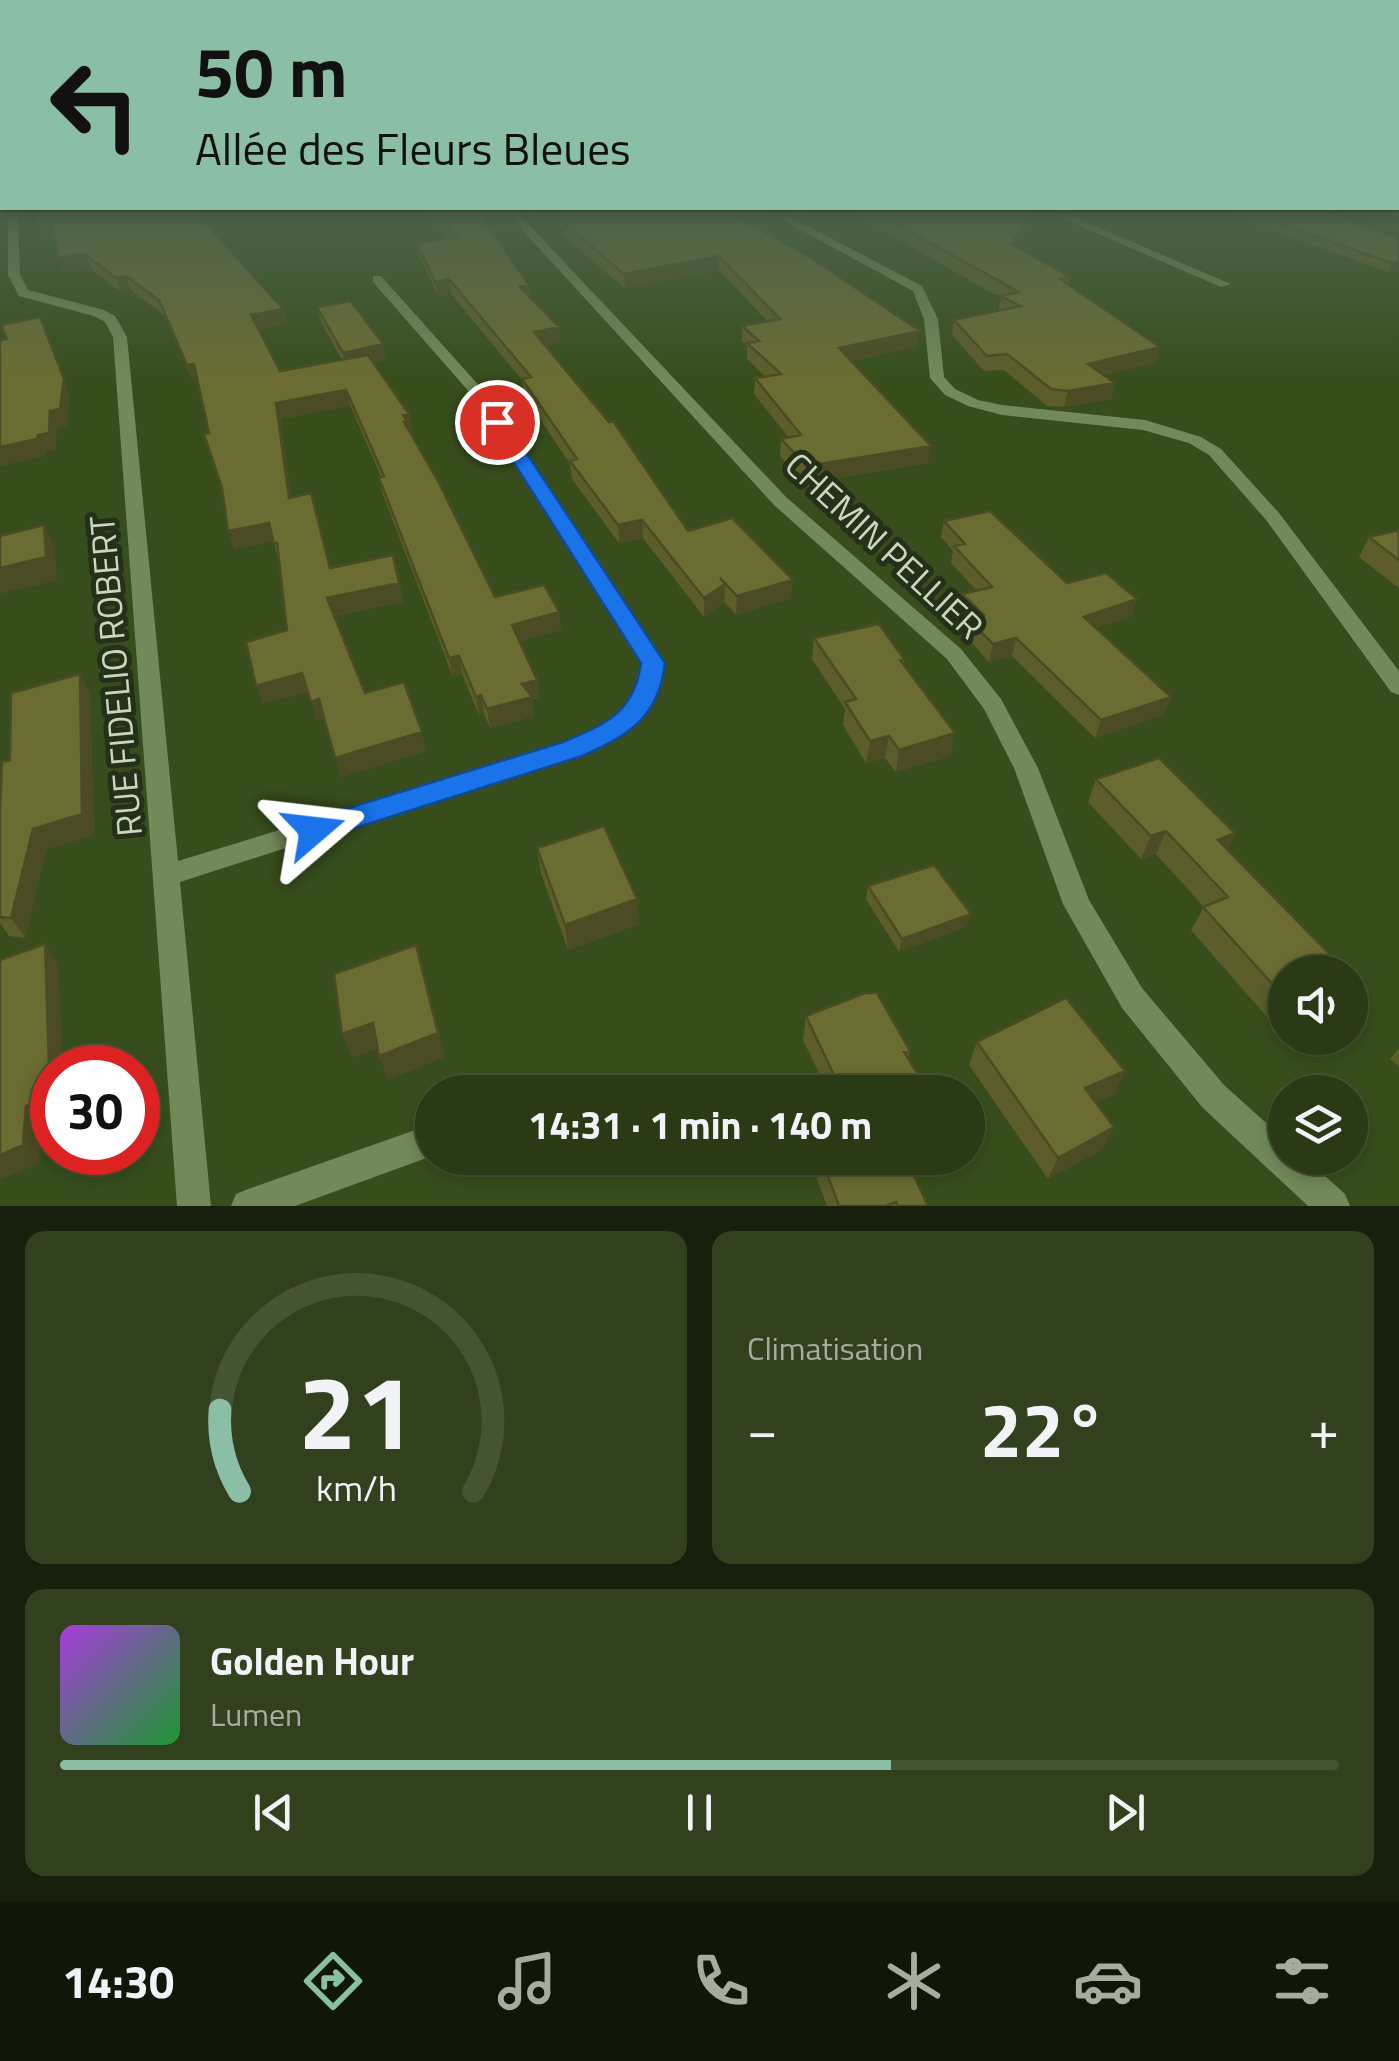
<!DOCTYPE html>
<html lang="fr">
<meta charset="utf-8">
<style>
:root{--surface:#293a15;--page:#31411e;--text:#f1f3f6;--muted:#a5ada0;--line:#455434;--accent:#8abfa5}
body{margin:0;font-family:"Titillium Web",sans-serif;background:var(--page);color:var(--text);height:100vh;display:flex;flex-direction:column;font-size:38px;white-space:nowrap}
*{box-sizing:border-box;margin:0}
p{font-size:32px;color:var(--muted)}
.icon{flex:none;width:55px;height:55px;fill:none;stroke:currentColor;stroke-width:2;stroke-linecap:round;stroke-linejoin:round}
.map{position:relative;height:1206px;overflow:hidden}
.drawer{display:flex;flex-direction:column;gap:25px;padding:25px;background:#17200c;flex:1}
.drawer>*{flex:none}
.top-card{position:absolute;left:0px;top:0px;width:1400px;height:210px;box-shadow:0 5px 15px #0003,0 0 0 2px var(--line);background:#8abfa5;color:#111;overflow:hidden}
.controls{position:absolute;left:1268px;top:955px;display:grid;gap:20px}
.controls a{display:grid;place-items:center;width:100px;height:100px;border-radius:50%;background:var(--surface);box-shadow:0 5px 15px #0003,0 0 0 2px var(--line);font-size:50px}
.speed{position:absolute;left:30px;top:1045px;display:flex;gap:20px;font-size:50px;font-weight:700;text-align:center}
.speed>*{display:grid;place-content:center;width:130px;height:130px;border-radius:50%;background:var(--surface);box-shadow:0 5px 15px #0003,0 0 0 2px var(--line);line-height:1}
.speed .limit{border:15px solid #d22;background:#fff;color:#111}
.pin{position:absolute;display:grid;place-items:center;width:85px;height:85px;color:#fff;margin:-42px;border:5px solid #fff;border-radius:50%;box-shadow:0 2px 10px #0007}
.me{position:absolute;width:110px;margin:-55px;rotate:73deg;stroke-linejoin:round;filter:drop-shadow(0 0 8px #0008)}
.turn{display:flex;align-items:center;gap:35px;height:210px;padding:0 30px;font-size:45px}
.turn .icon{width:130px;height:130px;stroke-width:2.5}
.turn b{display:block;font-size:70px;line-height:85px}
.big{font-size:75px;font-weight:700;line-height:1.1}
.drawer .tile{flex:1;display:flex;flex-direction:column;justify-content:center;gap:15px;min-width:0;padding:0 35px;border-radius:20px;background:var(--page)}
.drawer .dial{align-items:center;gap:0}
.dial svg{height:260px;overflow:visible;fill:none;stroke:var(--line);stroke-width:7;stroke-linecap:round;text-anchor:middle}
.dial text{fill:var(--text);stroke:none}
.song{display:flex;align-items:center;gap:30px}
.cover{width:120px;height:120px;border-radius:15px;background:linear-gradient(135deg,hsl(280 70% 55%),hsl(130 70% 35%))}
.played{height:10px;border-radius:5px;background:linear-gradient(90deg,var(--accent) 65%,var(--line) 65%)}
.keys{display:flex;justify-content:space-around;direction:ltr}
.heat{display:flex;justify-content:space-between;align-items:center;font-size:55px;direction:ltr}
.drawer .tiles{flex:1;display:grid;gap:25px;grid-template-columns:1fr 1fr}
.tile:last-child{grid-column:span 2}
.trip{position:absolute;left:415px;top:1075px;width:570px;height:100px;border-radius:50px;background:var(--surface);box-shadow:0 5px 15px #0003,0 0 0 2px var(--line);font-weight:700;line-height:100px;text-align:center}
.tab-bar{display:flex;height:160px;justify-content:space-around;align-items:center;background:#101708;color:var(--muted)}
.tab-bar .icon{width:70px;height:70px}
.tab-bar .on{color:var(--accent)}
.tab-bar b{font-size:45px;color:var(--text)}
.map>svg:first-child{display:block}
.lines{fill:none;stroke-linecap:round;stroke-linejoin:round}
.minor{fill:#728a59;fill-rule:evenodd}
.wall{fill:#5c5d2b}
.shaded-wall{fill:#4b4c23}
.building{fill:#6b6c32;stroke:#4b4c23;stroke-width:2.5}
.route{fill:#1a73e8;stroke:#114b97;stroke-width:2.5}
.labels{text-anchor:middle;stroke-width:10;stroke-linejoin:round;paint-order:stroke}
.street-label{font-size:35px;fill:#c9d8bc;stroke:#25301a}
</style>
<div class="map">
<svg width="1399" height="1206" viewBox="0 0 1399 1206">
<rect width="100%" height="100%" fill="#374e1c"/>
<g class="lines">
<path class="minor" d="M8,210H18L20,275L28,290L104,310L115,316L127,337L178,861L565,743C608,724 633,712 642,663L471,394L373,282V276H381L482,389L664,663C656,705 635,729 597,748L180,882L211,1206H177L113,337L105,322L94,316L19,296L8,275Z
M504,210H515L786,497L961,649L1001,699L1038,768L1089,900L1142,988L1224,1085L1285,1140V1158H1305L1345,1194L1350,1206H1308L1202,1107L1122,1008L1063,904L1014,768L984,709L947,659L774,505Z
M764,210H777L922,286L938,319L944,377L955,389L978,400L1002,405L1145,420L1201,437L1221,449L1279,513L1399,671V695L1391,692L1267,521L1209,455L1189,443L1143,430L1002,415L968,406L945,395L930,378L924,319L913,291Z
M1043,210H1057L1231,284L1221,287Z
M570,1075L581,1080L585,1092H549L554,1081Z
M432,1124V1156L295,1206H231L236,1194L248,1189Z"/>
</g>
<path class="wall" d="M36,210L283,309L287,324L258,329L280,371L342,360L321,322L317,307L386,360L373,362L409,414L412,430H409L495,597L559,612L561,630L520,641L537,680L539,698L532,700L534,716L490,728L484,714L479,715L462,674L453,677L383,495L379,478L381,477L350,405L280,419L291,497L330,568L404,601L334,616L365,693L426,751L341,777L324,718L317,720L308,691L263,704L287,630L279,562L273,541L234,549L228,531L222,488L197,380L193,381L164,315L131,290L121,292L90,268L63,272L54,235L42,237Z
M422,210H509L516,229L492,233L529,285L530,297L561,342L545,345L688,531L791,598L736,615L724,601L704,617L643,538L619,543L572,479L570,464L524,395L522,380L451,294L438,296L420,257L417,243L448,239Z
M520,210H781L784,225L760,229L918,346L851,361L928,463L806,483L780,456L781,439L789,438L754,394L755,378L765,376L747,359V346L742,341V326L767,321L719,270L625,289L569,240L557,222L535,226Z
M785,210H1058L1056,223L1027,229L1016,246L1070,277L1068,285L1160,347L1155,363L1104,375L1115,383L1111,399L1064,407L1047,406L1004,370L984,371L952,335L954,320L998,311L1001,298L860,218L809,222Z
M1215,210H1325L1399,238V269L1388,272Z
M1334,210H1399V233Z
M944,521L1132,616L1096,628L1164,714L1095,738L1012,656L989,662L967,637L970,622L959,611L962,594L977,591L951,563L953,551L941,537Z
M1399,530V588L1359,557L1369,537Z
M814,638L904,659L903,664L955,733L950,756L896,772L885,758L866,763L843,725L845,709L812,659Z
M80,674L90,695L94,835L46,849L25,938L9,936L0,923V810L10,760Z
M1096,779L1235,833L1227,849L1285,972V1031L1281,1033L1191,930L1204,907L1156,854L1141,859L1088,802Z
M537,848L639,924L568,950L541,873Z
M868,886L967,926L899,952L866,899Z
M806,1016L910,1051L908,1059L924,1084L922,1092H828L803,1040Z
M977,1042L1125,1071L1114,1094L1095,1102L1102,1149L1048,1179L969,1065Z
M1399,1048V1067L1390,1059Z
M821,1158L928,1206H827L817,1179Z"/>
<path class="shaded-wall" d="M548,210H556L557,222L535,226L534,212Z
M809,210H861L860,218L809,222Z
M1059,210L1056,223L1027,229L1010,258L1012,244L1029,215Z
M785,212L784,225L740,231V218Z
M515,215L516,229L485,234L484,220Z
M52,222L57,235L42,237L37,224Z
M85,254L90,268L63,272L58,258Z
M719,256V270L625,289L624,274Z
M1399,261V269L1388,272L1392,263Z
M126,276L131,290L121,292L116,278Z
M449,279L451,294L438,296L435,282Z
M529,285L530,300L520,287Z
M283,309L287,324L255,330L251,315Z
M40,317L70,395L67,426L57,428L56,450L46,452L45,456L0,466V447Z
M559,327L561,342L536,348L534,332Z
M920,331L918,346L838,364L839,348Z
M383,344L386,360L346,369L343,353Z
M1160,347L1155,363L1084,380L1088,364Z
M194,364L199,379L193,381L187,365Z
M1115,383L1111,399L1064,407L1068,391Z
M346,390L350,405L280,419L294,515L289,498L276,403Z
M409,414L412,430H409L407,439L403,415Z
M931,446L928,463L806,483L807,466Z
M642,520L643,538L619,543L618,525Z
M269,523L275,541L234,549L228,531Z
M44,525L55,548L57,580L0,594V568Z
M393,555L404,601L332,616L327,598Z
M793,580L791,598L736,615L737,596Z
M725,584L724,603L704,617V598Z
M1137,599L1132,616L1079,634L1084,617Z
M559,612L561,630L515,643L512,625Z
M1016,638L1012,656L989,662L993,644Z
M459,656L462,674L453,677L449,658Z
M302,673L308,691L263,704L256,686Z
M80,674L90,695L94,835L46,849L25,938L11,918L33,829Z
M537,680L539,698L532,700L534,716L490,728L487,709L522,684Z
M481,695L484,714L479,715L476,697Z
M1171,697L1164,714L1095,738L1101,720Z
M319,699L325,718L317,720L311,702Z
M422,732L426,751L341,777L335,758Z
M955,733L950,756L896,772L899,750Z
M889,736L885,758L866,763L870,741Z
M1166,831L1156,854L1141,859L1151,836Z
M1235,833L1224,856L1218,840Z
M637,899L639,924L568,950L565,925Z
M971,914L967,926L899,952L902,939Z
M45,944L58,963L63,1068H52V1120L41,1124L39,1163L0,1180V1155L26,1106Z
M416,945L445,1057L388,1080L379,1056Z
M373,1023L382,1047L352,1058L342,1034Z
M1125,1071L1114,1094L1074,1110L1085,1088Z
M924,1084L922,1092H906Z
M1114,1127L1102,1149L1048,1179L1058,1158Z"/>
<path class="building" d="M36,210H194L283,309L251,315L280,371L368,355L409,414L403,415L407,422H404L439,483L495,597L544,585L559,612L512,625L537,680L522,684L532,697L487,709L481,695L476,697L459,656L449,658L379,478L384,476L346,390L276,403L289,498L311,493L330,568L393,555L399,583L327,598L365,693L404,682L422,732L335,758L319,699L311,702L302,673L256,686L246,642L287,630L277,543L274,544L269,523L228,531L222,488L204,434L209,433L194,364L187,365L159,300L126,276L116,278L85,254L58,258L52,222L37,224Z
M432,210H509L515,215L484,220L529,285L520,287L559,327L534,332L609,422L613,421L688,531L732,518L793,580L737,596L720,578L725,584L704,598L642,520L618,525L570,461L577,459L522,379L531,377L449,279L435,282L417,243L457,237Z
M557,210H781L785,212L740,218L808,256L920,331L839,348L931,446L807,466L781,439L801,435L755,378L781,374L747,343L759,341L742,326L780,319L719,256L624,274L568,226Z
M871,210H1059L1029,215L1012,244L1070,277L1060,279L1160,347L1088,364L1115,383L1068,391L1051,389L1007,354L987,356L954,320L1020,306L1001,296L1019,292Z
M1242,210H1325L1399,238V261L1392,263Z
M1361,210H1399V223Z
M351,301L383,344L343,353L317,307Z
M40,317L64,379L60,409L50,411L49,433L38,435L37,439L0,447V340L7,339L1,325Z
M990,511L1067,583L1106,573L1137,599L1084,617L1171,697L1101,720L1016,638L993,644L970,620L984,615L962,594L992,587L954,546L965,544L944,521Z
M44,525L46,557L0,568V536Z
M1399,530V560L1369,537Z
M879,624L904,659L900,660L955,733L899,750L889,736L870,741L845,702L856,699L814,638Z
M80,674L82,814L33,829L11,918L0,917V810L2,762L10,760L11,693Z
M1159,758L1235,833L1218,840L1347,972H1285V998L1203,907L1228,897L1166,831L1151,836L1096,779Z
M604,826L637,899L565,925L537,848Z
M934,865L971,914L902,939L868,886Z
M45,944L50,1096L26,1106L23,1145L0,1155V960Z
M416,945L438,1033L379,1056L373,1023L342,1034L334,974Z
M865,993H877L910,1051L904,1052L924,1084L906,1092H842L806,1016Z
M1066,998L1125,1071L1085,1088L1114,1127L1058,1158L977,1042Z
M821,1158H906L928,1206H898L896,1202L886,1206H839Z"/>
<linearGradient id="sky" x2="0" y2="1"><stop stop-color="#1e2b0f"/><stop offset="0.55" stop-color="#4d634b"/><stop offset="1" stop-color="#4d634b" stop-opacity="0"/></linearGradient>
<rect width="1399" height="379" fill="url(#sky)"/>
<path class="route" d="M497,417L506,422L665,663C659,717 629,736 582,756L314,841L303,838L299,830L303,822L563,742C606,724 634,713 641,663L488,422Z"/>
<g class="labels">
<g class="street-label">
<text transform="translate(884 546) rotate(43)" y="12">CHEMIN PELLIER</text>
<text transform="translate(116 676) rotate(-95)" y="12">RUE FIDELIO ROBERT</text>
</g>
</g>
</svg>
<div class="controls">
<a><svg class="icon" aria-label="sound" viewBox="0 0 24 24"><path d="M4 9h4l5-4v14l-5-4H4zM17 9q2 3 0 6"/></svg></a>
<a><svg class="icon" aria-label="layers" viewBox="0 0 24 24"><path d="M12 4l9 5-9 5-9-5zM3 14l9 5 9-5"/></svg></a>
</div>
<div class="speed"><div class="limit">30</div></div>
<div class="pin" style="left:497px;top:422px;background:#d93025"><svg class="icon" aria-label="arrive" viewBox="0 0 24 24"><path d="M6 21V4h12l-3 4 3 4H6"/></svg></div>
<svg class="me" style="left:314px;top:830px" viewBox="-20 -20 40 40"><path d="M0-17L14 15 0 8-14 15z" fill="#1a73e8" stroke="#fff" stroke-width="4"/></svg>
<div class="trip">14:31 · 1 min · 140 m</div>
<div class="top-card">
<div class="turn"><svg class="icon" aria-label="left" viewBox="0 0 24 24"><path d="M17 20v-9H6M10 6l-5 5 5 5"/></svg><div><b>50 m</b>Allée des Fleurs Bleues</div></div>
</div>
</div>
<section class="drawer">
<div class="tiles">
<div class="tile dial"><svg viewBox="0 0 100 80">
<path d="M14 69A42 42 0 1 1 86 69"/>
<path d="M14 69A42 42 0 0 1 8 44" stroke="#8abfa5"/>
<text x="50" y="56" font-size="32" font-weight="700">21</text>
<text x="50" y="72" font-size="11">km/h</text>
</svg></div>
<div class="tile"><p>Climatisation</p>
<div class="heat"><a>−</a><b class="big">22°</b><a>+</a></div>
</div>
<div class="tile">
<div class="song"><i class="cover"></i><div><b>Golden Hour</b><p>Lumen</p></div></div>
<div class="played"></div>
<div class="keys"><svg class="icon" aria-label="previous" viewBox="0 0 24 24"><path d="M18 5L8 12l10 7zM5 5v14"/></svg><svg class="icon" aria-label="pause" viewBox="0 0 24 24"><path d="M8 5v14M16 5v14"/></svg><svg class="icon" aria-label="next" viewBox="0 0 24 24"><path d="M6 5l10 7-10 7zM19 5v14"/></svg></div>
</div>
</div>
</section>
<nav class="tab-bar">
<b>14:30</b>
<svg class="icon on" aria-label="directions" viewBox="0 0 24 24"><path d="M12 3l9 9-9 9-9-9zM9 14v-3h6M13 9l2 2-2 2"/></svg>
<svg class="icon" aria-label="music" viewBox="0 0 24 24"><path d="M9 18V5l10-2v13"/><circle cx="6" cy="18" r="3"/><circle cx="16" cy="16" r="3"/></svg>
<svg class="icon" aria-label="phone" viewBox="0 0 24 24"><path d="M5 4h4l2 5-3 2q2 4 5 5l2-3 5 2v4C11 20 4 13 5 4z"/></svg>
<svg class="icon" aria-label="climate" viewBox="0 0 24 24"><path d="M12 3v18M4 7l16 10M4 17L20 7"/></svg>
<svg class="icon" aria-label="car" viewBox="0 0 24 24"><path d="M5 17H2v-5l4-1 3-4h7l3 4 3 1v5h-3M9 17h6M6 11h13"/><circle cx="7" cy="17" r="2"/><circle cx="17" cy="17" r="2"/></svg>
<svg class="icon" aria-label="filters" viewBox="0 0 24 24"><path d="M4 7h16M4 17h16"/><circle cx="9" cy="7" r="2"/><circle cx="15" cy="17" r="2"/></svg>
</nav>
